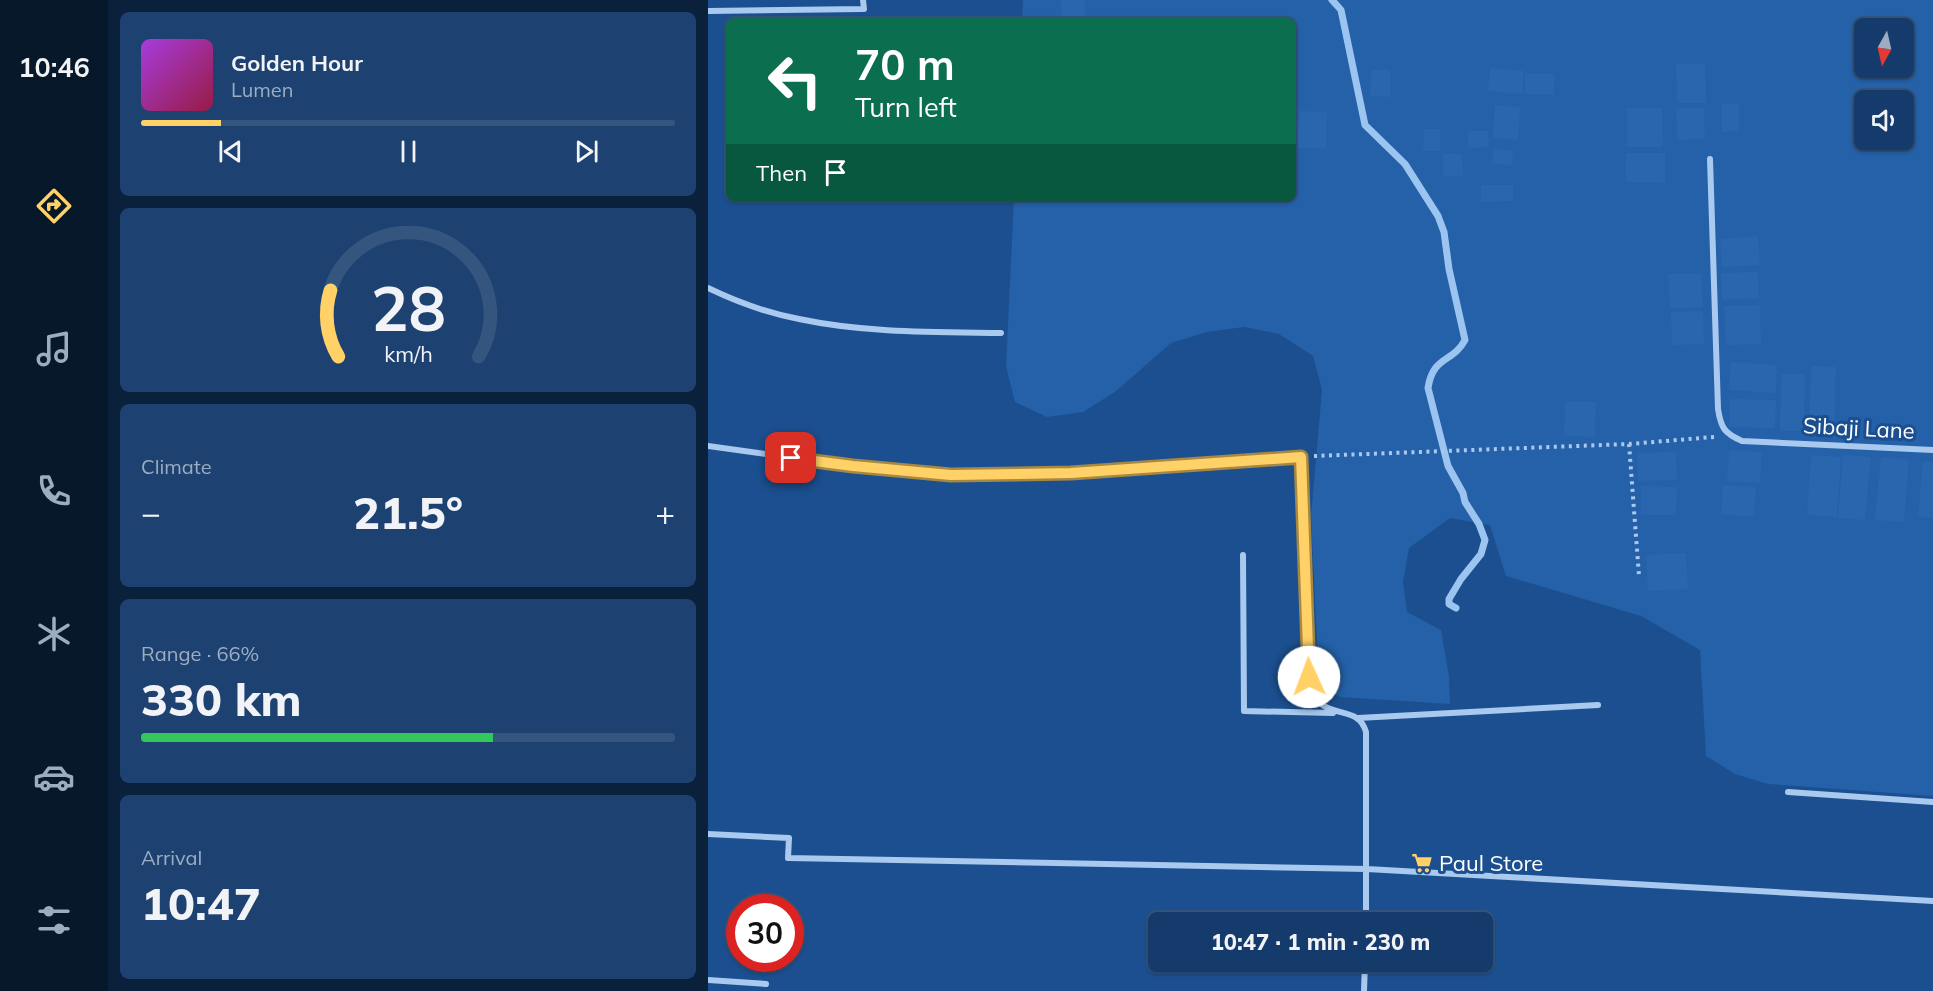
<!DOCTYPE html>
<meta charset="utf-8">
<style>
:root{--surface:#143b6b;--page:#1d4271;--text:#f1f3f6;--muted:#9dadc1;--line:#33557e;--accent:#ffd166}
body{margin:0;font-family:Mulish,sans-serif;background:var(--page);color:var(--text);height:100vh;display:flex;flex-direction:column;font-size:22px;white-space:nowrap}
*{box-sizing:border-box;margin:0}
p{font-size:20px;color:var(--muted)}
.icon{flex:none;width:33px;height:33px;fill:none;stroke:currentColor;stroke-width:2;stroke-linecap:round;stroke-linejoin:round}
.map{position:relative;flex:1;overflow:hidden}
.side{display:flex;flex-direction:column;gap:12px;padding:12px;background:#0b203b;width:600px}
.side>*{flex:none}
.top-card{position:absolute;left:18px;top:18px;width:570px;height:183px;border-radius:9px;box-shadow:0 2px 4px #0004,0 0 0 2px var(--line);background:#0b6e4f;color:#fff;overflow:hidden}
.needle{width:39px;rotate:188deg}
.tools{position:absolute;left:1146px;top:18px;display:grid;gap:12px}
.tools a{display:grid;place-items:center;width:60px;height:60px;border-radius:9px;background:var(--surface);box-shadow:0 2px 4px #0004,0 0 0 2px var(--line);font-size:30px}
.speed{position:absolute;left:18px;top:894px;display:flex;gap:12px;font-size:30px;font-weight:700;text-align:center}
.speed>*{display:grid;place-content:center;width:78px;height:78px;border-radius:50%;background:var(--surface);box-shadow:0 2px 4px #0004,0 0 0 2px var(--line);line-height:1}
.speed .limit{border:9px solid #d22;background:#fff;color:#111}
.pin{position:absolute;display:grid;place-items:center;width:51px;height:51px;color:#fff;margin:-26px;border-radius:12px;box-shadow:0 3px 9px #0006}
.me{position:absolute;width:66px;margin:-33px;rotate:358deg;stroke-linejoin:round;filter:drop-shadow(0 0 4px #0008)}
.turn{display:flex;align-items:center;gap:21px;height:126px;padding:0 30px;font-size:27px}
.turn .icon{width:78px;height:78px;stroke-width:2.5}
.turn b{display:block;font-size:42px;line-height:51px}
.then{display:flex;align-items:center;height:57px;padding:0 30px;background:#0003;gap:12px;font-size:22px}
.big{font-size:45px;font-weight:800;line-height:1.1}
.side .widget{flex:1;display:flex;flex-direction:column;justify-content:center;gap:9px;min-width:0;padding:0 21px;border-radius:9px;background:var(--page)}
.side .dial{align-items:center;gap:0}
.dial svg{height:156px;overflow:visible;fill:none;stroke:var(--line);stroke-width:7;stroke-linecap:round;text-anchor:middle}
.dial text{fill:var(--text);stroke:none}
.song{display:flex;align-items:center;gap:18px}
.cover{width:72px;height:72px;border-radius:9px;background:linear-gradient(135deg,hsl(280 70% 55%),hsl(340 70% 35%))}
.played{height:6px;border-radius:3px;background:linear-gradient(90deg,var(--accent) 15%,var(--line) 15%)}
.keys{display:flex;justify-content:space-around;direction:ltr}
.heat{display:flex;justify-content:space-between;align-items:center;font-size:33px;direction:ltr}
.charge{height:9px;border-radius:4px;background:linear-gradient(90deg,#34c759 66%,var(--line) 0)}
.trip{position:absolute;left:440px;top:912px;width:345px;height:60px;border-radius:9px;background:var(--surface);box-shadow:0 2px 4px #0004,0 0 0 2px var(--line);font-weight:800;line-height:60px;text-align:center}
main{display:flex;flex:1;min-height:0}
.tab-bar{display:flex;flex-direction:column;width:108px;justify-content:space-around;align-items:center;background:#08182b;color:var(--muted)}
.tab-bar .icon{width:42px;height:42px}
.tab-bar .on{color:var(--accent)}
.tab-bar b{font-size:27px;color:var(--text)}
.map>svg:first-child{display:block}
.green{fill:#2461a8;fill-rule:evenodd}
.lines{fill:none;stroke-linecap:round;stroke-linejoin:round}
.stream{stroke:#9cc4f0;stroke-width:7}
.building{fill:#2a66ad}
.path{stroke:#a9c9ee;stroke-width:4;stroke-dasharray:3 4.5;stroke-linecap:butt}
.minor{stroke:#a9c9ee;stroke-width:6}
.route-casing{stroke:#a68842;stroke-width:15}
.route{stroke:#ffd166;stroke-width:10}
.labels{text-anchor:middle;stroke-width:6;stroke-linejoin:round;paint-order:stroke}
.street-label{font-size:22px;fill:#fff;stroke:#1b4f8f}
.poi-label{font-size:22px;fill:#fff;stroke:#1b4f8f;text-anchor:start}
</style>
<main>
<nav class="tab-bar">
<b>10:46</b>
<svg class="icon on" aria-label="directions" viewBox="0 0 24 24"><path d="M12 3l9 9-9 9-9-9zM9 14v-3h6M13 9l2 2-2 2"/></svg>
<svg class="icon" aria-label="music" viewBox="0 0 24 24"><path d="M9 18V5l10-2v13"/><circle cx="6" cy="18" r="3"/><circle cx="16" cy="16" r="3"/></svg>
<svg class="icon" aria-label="phone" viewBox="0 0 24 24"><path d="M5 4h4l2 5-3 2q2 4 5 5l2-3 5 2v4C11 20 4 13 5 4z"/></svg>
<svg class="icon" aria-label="climate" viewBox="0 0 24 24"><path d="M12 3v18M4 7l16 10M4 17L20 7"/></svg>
<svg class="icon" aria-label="car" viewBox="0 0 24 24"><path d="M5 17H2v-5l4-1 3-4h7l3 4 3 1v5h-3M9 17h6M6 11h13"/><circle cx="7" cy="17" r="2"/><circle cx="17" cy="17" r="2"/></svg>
<svg class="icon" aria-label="filters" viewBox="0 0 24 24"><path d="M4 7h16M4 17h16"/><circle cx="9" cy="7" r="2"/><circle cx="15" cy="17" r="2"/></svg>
</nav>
<section class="side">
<div class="widget">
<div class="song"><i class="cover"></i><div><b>Golden Hour</b><p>Lumen</p></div></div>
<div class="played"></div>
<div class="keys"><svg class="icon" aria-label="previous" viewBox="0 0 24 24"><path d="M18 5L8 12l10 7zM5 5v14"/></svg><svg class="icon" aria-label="pause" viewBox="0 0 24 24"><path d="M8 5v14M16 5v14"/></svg><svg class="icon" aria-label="next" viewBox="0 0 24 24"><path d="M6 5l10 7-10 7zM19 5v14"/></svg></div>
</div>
<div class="widget dial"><svg viewBox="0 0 100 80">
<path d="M14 69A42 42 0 1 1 86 69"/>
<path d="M14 69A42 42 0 0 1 10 35" stroke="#ffd166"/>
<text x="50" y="56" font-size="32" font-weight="700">28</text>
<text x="50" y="72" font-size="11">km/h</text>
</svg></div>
<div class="widget"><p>Climate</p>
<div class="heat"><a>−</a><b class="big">21.5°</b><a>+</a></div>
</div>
<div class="widget"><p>Range · 66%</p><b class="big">330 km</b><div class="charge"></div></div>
<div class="widget"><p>Arrival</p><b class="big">10:47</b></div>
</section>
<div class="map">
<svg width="1225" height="991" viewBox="0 0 1225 991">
<rect width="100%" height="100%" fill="#1b4f8f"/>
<path class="green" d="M315,0H1225V796L1060,784L1027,774L998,756L992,650L933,616L798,576L782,525L742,518L701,548L695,582L699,612L733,630L741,676L742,704L632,697L620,691L611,680L603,516L614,390L605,356L571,334L536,327L499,332L463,343L407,392L375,412L339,417L307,402L298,366L306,198H585V21H314ZM1156,28H1196V68H1156ZM1156,100H1196V140H1156Z"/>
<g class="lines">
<path class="stream" d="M624,0L633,10L657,125L697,164L730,216L736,232L741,269L757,340C745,363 725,355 720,388L740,466L755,493L757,502L771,524L777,540L773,554L753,579L741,599V604L748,608"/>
</g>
<path class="building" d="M353,0H377V19L354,20Z
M968,64H997L998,103H969Z
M782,68L816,71L814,94L780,91Z
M663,70H682V97L662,96Z
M817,73L846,74V95L817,94Z
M1014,104H1031V131L1014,132Z
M787,105L812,107L810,140L785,138Z
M919,108H954L955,147H919Z
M968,108H996L997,139L969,140Z
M591,111L619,112L618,149L589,148Z
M716,129H732V151H715Z
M760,131H780L781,147L760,148Z
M785,149L805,151L804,165L784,164Z
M918,153H957V183L918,182Z
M735,154H754L755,176H735Z
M773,185H805V201L773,202Z
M1050,236L1052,265L1014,267L1012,239Z
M1050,272L1051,298L1014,300L1013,273Z
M993,273L995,307L962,309L960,274Z
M1052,305L1053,344L1018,345L1016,306Z
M995,311L996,344L964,345L963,312Z
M1023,362L1069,365L1068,393L1021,390Z
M1103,366L1128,367L1126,433L1101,432Z
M1073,374H1097L1096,431H1072Z
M1022,399L1068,400L1067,428L1021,427Z
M857,401L888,402L887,437L856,436Z
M1021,450L1054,452L1052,483L1019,481Z
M968,452L969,480L930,481L929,453Z
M1103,455L1133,457L1129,517L1099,515Z
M1135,455L1163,457L1157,520L1130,518Z
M1173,457L1201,460L1196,522L1167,520Z
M1215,461L1225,462V518L1210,517Z
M1015,485L1048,487L1046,517L1013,514Z
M933,486L969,487L968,515H933Z
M978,553L980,589L940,591L938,555Z"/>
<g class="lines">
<path class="path" d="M921,444L931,576
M606,456L921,444L1006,437"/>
<path class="minor" d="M0,11L156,9L155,0
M1002,159L1010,409C1013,428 1016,433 1034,441L1225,450
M0,288C29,302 59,313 91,319C157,333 226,332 293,333
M0,446L145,466L243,475L363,473L593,457L603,688C614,723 650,702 658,732V922
M535,555L536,711L625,713
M650,718L890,705
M1080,792L1225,802
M0,834L81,838L80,858L659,869L1225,901
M0,980L58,984
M656,991L657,962"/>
</g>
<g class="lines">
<g class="route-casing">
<path id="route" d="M83,458L145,466L243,475L363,473L593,457L601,677"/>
</g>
<use href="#route" class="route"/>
</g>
<defs>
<g id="supermarket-bare" transform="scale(1.62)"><path d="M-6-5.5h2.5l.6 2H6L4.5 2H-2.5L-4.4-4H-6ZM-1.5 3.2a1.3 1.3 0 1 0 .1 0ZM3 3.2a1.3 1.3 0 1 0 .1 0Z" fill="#ffd166" stroke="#1b4f8f" stroke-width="2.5" paint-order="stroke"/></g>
</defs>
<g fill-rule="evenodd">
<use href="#supermarket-bare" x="714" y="863"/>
</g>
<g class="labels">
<g class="street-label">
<text transform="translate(1151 428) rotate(3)" y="8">Sibaji Lane</text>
</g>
<g class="poi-label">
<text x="731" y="871">Paul Store</text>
</g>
</g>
</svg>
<div class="tools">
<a><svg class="needle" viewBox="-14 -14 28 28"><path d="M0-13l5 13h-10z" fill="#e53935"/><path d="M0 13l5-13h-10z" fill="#9dadc1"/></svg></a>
<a><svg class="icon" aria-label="sound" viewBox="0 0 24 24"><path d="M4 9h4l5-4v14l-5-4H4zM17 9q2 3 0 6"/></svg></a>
</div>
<div class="speed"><div class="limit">30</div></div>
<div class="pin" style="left:83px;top:458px;background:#d93025"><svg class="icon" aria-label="arrive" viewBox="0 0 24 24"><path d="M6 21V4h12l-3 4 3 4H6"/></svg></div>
<svg class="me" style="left:601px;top:677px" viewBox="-20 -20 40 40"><circle r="19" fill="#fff"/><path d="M0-13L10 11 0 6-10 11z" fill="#ffd166"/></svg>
<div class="trip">10:47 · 1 min · 230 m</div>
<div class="top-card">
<div class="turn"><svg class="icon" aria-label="left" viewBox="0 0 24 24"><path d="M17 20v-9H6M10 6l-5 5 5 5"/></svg><div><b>70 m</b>Turn left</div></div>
<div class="then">Then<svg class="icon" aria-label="arrive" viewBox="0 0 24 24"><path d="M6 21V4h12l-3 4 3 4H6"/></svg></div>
</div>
</div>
</main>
